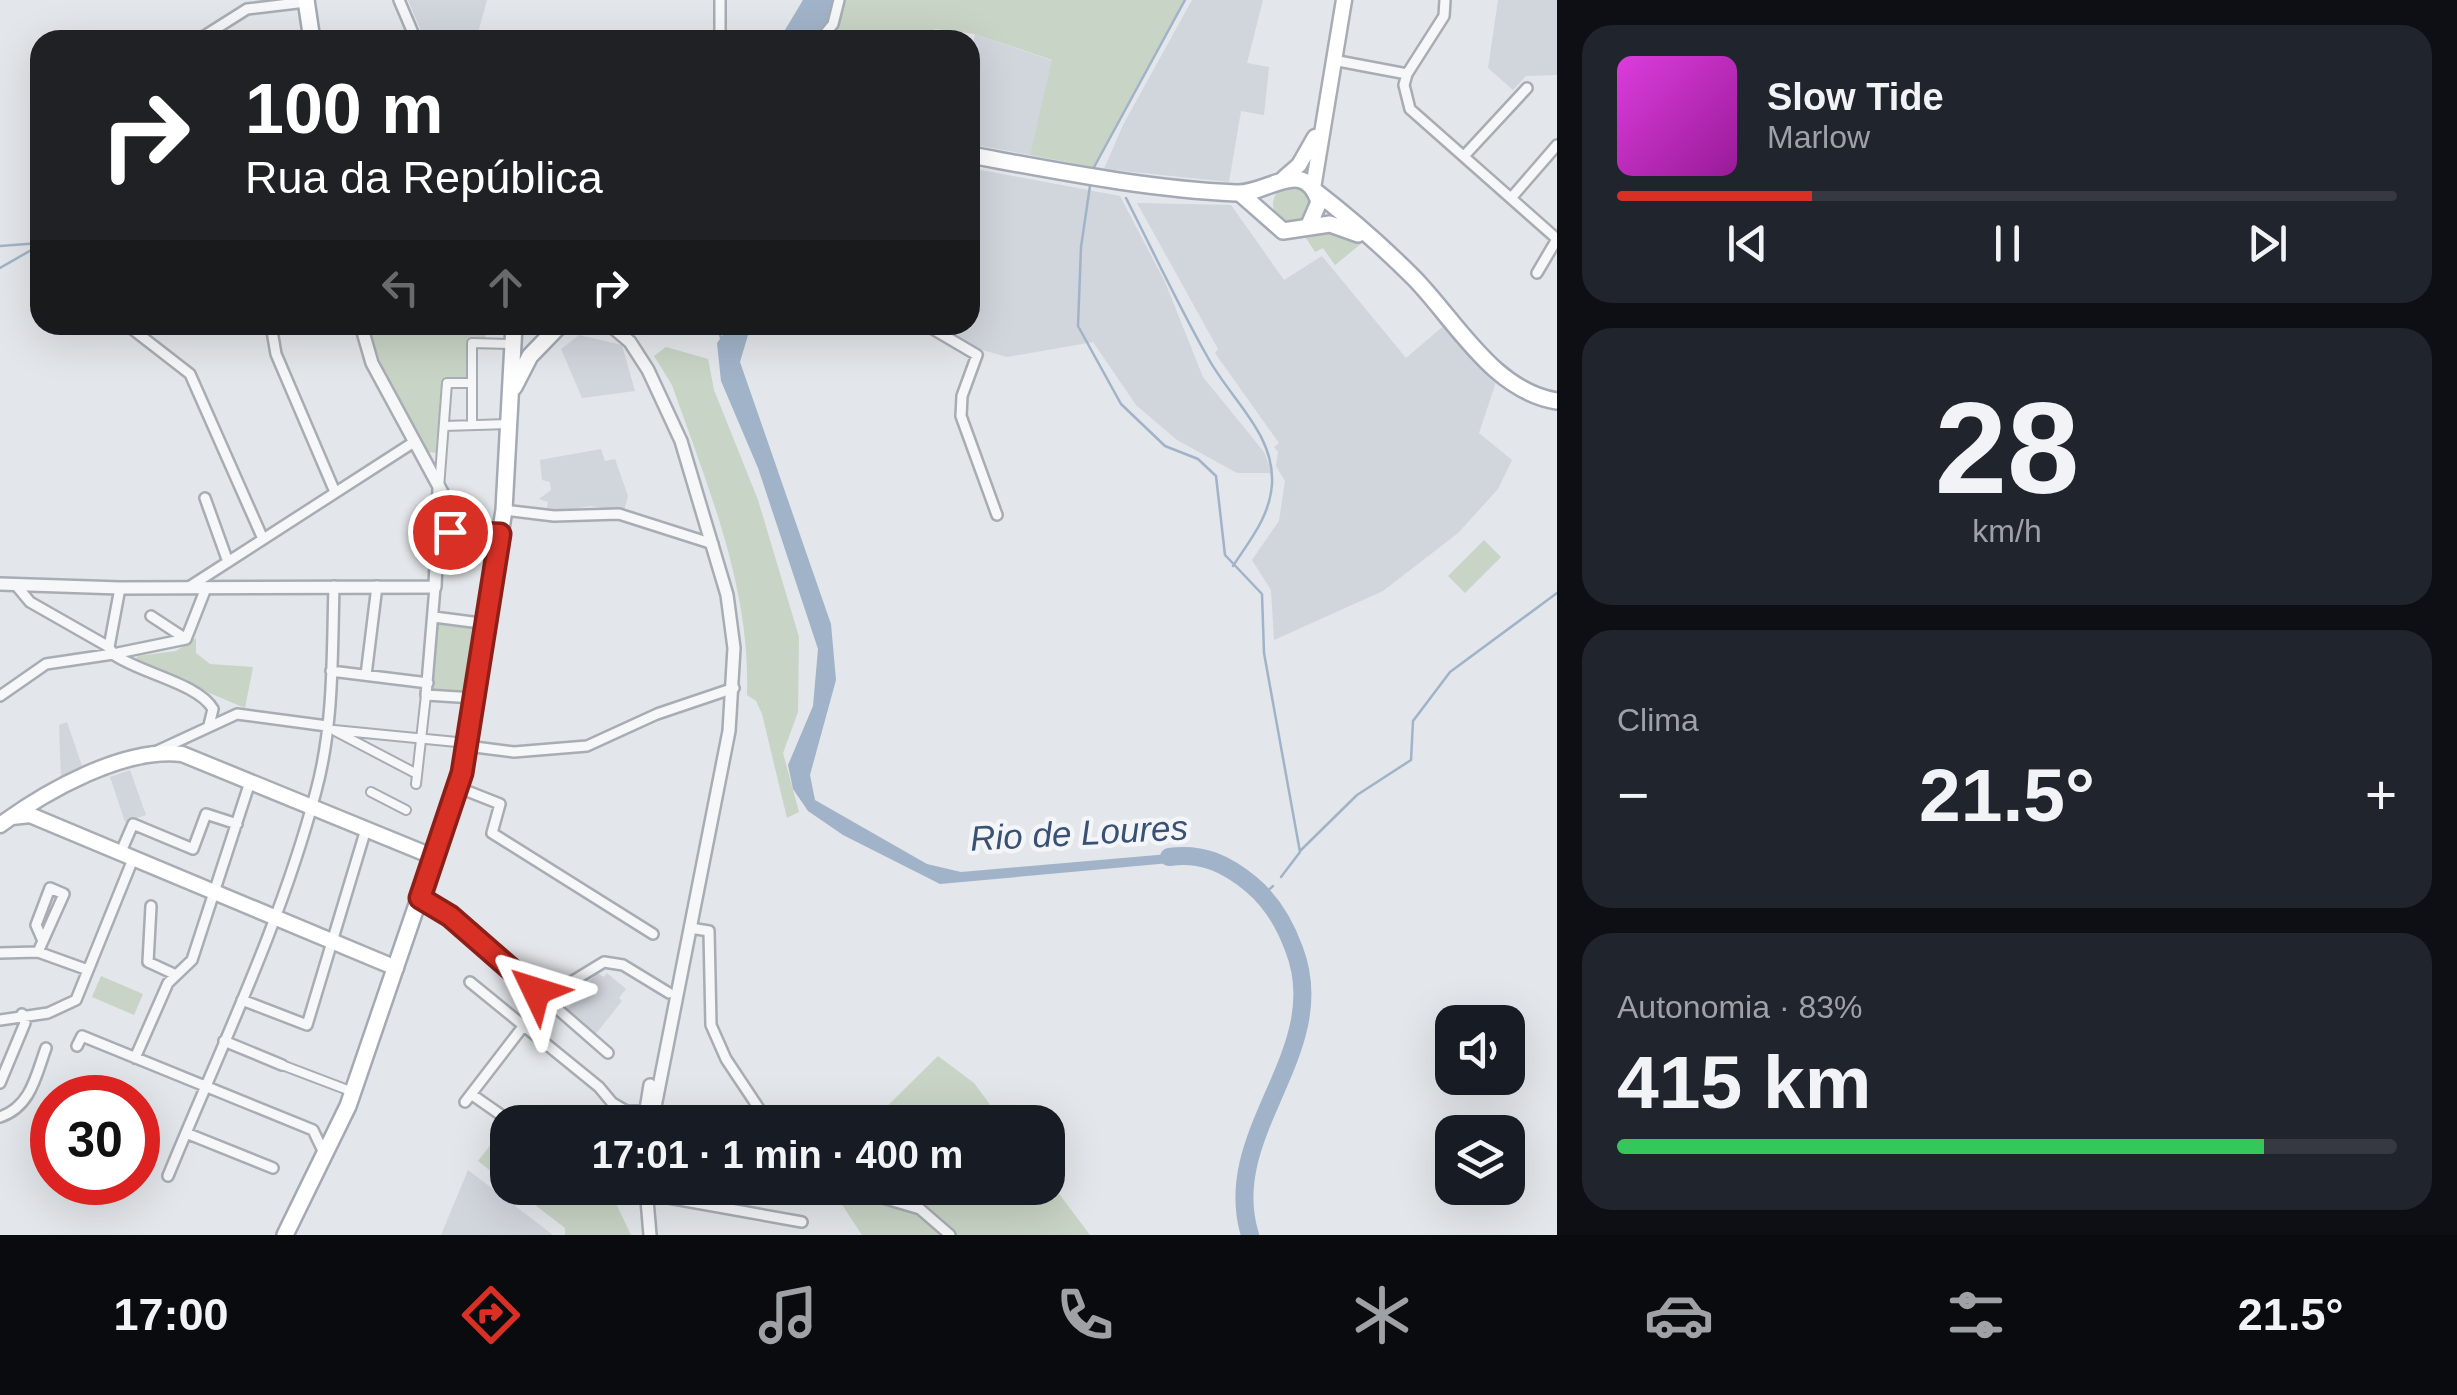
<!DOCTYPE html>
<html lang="pt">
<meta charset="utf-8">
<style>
:root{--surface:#171b24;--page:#20242c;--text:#f1f3f6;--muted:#9ea1a6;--line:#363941;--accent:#d93025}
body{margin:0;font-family:Helvetica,sans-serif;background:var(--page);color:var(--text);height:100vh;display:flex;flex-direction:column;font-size:38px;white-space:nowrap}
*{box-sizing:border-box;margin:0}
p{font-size:32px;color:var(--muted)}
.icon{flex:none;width:55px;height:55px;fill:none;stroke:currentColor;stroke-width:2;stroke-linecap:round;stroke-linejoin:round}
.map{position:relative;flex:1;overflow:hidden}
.side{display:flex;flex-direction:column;gap:25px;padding:25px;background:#0d0f14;width:900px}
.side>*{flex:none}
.top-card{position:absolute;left:30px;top:30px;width:950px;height:305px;border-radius:30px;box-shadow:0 10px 40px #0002;background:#202124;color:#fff;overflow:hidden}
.fabs{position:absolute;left:1435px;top:1005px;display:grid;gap:20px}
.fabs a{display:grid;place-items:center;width:90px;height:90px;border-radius:20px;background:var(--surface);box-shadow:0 10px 40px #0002;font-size:50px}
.speed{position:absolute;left:30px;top:1075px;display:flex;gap:20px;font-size:50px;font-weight:700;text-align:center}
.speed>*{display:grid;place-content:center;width:130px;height:130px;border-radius:50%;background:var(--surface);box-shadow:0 10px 40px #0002;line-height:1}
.speed .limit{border:15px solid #d22;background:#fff;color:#111}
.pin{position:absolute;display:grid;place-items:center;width:85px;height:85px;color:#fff;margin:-42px;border:5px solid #fff;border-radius:50%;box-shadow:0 2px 10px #0007}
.me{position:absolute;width:110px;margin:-55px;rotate:311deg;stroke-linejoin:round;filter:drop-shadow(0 0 8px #0008)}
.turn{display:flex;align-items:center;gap:35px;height:210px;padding:0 50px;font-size:45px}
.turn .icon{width:130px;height:130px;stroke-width:2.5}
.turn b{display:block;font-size:70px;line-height:85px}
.lanes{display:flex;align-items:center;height:95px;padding:0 50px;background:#0003;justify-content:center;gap:50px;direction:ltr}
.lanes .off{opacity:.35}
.big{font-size:75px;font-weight:700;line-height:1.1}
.side .widget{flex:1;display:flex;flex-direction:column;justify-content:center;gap:15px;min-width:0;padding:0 35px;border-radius:30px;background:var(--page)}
.side .dial{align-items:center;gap:0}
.dial b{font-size:130px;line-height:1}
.song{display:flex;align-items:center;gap:30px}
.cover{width:120px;height:120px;border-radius:15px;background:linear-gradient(135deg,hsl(300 70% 55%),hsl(300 70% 35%))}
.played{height:10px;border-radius:5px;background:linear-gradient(90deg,var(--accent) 25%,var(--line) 25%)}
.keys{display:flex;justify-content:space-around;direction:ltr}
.heat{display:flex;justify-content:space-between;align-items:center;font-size:55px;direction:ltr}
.charge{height:15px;border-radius:8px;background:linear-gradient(90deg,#34c759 83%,var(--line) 0)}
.trip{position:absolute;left:490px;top:1105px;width:575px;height:100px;border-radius:30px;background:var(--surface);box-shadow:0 10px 40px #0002;font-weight:700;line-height:100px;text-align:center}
.menu{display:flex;height:160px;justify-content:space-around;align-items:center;background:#090b0e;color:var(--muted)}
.menu .icon{width:70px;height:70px}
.menu .active{color:var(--accent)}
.menu b{font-size:45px;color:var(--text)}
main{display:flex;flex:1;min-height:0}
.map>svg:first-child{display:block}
.built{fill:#d1d5dc}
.green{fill:#c8d4c5}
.water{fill:#a1b3c8}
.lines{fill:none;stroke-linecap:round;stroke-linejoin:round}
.stream{stroke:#a1b3c8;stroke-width:2.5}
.river{stroke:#a1b3c8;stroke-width:18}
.pedestrian-casing{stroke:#a8adb4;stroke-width:12}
.minor-casing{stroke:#a8adb4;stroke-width:14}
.tertiary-casing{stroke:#a8adb4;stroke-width:16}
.secondary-casing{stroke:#a8adb4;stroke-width:19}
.primary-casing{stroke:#a3aab5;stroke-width:20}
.pedestrian{stroke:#f6f7f9;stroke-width:8}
.minor{stroke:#f6f7f9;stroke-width:9}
.tertiary{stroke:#f6f7f9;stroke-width:11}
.secondary{stroke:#fff;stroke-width:14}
.primary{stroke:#fff;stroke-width:15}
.route-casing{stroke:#8d1f18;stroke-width:25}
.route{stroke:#d93025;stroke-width:18}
.labels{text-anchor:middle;stroke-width:9;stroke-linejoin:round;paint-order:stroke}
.water-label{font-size:35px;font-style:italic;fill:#395273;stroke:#f3f5f8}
</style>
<main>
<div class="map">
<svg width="1557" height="1235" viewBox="0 0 1557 1235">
<rect width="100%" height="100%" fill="#e3e6ea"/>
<path class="built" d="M408,0H487L476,40H425Z
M1192,0H1263L1247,63L1269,67L1264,115L1241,111L1229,182L1104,169L1123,125Z
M1498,0H1557V75L1526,76L1513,90L1488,68Z
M975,34L1053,61L1030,155L970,144V57Z
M970,168L1120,196L1165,282L1203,377L1264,452L1272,473H1237L1177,440L1136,405L1093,342L1007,357L969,346L936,325H970Z
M1137,203L1231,205L1284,280L1322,256L1406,358L1447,323L1497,379L1479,433L1512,460L1498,489L1458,533L1383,591L1274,640L1271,590L1252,560L1279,521L1285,481L1276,466L1278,452L1274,447L1279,443L1215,353L1218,349Z
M579,335L622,345L635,391L582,398L561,349Z
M601,449L605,461L615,459L628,496L624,511L591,506L546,513L548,502L539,499L551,490L550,482L542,480L540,460Z
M67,722L83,769L61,777L59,725Z
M130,770L146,815L125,822L110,777Z
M597,973L604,977L607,973L626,989L619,998L622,1001L594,1036L565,1012Z
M468,1170L553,1235H441Z"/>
<path class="green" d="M839,0H1185L1093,167L1030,155L1052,60L975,34L935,29L932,40H820L833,24Z
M1273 204a18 18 0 1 1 36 0a18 18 0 1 1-36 0Z
M1329,229L1362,243L1335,265L1323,248L1315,252L1306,238L1308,233Z
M368,325H484L486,339L467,341V379H442L438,453L426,452L380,361Z
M666,347L708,359L714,390L758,500L799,637L798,712L783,753L799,812L787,818L762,714L756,701L747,695C751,587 707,485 672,385L654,356Z
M1484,540L1501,557L1465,593L1448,576Z
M442,623L475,627L467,694L433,689L437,625Z
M196,638V653L210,664L253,667L245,708L134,661L138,656L176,651Z
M101,976L143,994L134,1015L92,997Z
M938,1056L974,1083L1003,1122H871Z
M498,1135L507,1141V1184L478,1161Z
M1048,1179L1090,1235H862L831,1188H1048Z
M513,1188H585L611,1193L631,1235H565V1228Z"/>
<path class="water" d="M803,0H834L828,20L812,40H779Z
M730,325H751L740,362L831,624L836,680L810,775L815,800L927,864L961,872L1192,852V861L940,884L843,835L808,811L793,789L788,765L813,706L818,649L758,468L721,381L717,343Z"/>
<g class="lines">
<path class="stream" d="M1093,169L1185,0
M1090,186L1081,247L1078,326L1121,404L1165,446L1198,459L1216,476L1225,555L1262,594L1264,653L1300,852L1281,877
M1126,198C1153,251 1178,305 1207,356C1229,398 1275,433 1272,484C1270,516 1250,540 1233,566
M0,246L40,243
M0,268L40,245
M718,325L721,338
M1300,851L1357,795L1411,760L1413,721L1450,672L1557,593
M1263,895L1273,886"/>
<path class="river" d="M1169,857C1202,852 1227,864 1252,885C1272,902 1285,924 1294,949C1334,1052 1218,1132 1250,1235"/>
<g class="pedestrian-casing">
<path id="pedestrian" d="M472,425V343L512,344
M444,426L509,424
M439,488L447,383H471
M334,730L467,743
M335,731L417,774
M416,784L426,695
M371,792L406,810
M282,1065L353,1092"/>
</g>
<g class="minor-casing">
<path id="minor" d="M399,0L416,40
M720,0V40
M1445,0L1444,16L1407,74L1404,85L1410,109L1557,239
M198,40L247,9L306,2
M820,40L833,24L839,0
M1333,60L1407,74
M1464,156L1527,88
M1512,197L1557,145
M1537,273L1557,239
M127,325L190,374L263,539
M271,325L276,354L335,492
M926,325L977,355L962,396L961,416L997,515
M272,328L287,325
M205,498L228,562
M504,510L554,516L619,514L713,544
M15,584L30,602L109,647L113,654L186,639L206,588
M189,587L414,442
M435,587L426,695L474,698
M151,616L186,639
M434,617L488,624
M109,647L120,588
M331,671L428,683
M366,675L377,586
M0,696L46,664L113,654C139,673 198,683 213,709L209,725
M467,746L514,752L587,746L657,714L734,688
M157,751L237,714L327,726
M457,787L500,804L492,833L653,934
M120,854L133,824L193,849L206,814L237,824
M419,898L451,916L608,1053
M151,906L148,962L174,974
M690,928L709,931L711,1025L726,1059L768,1122
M38,952L64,894L50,888L36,925L43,941
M0,953L38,952L88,970
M470,982L599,1087L614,1105L618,1122
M242,1000L307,1025L366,829
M0,1020L48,1013L76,1000L133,859
M224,1041L282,1065
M77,1046L82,1036L313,1130L324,1153
M135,1058L168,983L192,960L250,782
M0,1083L25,1023L22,1014
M471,1094L511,1122
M465,1102L545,998L604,962L623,965L669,993
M0,1117C31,1107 36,1075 46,1048
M186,1133L273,1168
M168,1176C220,1049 281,924 316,791C334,725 332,654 334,586
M849,1188L920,1209L950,1235
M646,1194L802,1222"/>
</g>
<g class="tertiary-casing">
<path id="tertiary" d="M361,325L372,363L444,496L448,519L457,531
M610,325L630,342L648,370L681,441L727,595L734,648L729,731L652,1122
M438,543L457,531L500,534
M0,584L120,588L435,587L439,489
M614,1105L626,1112H652
M644,1122L650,1085
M646,1188L650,1235"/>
</g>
<g class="secondary-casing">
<path id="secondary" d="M1284,178L1299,165L1315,137
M1313,188L1344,0
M12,817L30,815L396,968
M0,825C46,791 124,747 182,754L434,857"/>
</g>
<g class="primary-casing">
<path id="primary" d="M306,0L312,40
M970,155C1058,171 1147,189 1236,193C1267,195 1304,155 1319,202L1309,225
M1315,191C1350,218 1383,247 1414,278C1456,321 1493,391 1557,401
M1241,194L1283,231L1330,224L1358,234
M514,387L530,356L560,325
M285,1235L348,1106L462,773L504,510L514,325"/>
</g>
<use href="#pedestrian" class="pedestrian"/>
<use href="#minor" class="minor"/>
<use href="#tertiary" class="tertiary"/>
<use href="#secondary" class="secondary"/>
<use href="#primary" class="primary"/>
</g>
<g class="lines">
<g class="route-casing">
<path id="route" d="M450,532L500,534L462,773L420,898L450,916L536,991"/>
</g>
<use href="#route" class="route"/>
</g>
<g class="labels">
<g class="water-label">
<text transform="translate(1079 833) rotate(-3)" y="12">Rio de Loures</text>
</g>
</g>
</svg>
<div class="fabs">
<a><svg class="icon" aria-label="sound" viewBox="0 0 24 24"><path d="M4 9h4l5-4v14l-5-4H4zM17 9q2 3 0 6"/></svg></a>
<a><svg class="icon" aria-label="layers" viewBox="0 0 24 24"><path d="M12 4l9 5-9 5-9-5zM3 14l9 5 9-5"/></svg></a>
</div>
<div class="speed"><div class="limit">30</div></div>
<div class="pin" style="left:450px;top:532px;background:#d93025"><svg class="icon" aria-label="arrive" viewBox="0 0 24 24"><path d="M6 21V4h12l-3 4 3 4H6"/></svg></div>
<svg class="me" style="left:536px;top:991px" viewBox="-20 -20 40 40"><path d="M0-17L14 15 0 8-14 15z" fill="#d93025" stroke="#fff" stroke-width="4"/></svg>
<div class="trip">17:01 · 1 min · 400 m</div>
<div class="top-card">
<div class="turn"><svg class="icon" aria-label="right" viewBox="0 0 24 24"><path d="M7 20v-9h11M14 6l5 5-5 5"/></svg><div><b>100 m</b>Rua da República</div></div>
<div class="lanes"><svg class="icon off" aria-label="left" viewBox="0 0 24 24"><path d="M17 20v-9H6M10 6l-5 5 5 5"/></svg><svg class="icon off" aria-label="ahead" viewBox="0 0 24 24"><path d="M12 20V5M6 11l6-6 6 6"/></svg><svg class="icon" aria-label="right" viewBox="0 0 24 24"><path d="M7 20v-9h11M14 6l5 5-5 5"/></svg></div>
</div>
</div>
<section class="side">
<div class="widget">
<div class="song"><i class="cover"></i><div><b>Slow Tide</b><p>Marlow</p></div></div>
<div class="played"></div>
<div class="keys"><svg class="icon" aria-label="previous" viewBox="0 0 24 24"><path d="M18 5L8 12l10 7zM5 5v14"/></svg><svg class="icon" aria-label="pause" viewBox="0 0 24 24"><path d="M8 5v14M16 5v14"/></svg><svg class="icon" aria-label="next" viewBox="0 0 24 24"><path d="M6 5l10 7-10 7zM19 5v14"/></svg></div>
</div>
<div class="widget dial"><b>28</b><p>km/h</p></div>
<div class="widget"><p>Clima</p>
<div class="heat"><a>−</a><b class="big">21.5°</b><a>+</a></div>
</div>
<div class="widget"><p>Autonomia · 83%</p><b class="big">415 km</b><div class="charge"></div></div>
</section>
</main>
<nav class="menu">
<b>17:00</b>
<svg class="icon active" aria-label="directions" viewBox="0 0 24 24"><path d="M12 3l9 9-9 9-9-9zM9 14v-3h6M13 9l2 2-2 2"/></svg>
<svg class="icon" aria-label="music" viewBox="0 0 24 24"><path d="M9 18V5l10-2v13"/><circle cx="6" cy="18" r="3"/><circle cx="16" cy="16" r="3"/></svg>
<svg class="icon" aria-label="phone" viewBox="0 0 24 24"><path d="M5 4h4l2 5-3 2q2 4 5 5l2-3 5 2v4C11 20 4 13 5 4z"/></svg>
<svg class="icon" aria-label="climate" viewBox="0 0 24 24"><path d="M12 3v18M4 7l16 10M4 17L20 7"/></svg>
<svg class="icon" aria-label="car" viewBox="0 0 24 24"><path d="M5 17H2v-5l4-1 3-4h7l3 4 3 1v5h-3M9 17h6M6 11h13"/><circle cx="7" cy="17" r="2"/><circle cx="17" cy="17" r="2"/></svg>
<svg class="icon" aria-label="filters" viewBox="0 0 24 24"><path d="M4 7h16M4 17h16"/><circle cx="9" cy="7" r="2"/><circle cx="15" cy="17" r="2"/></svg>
<b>21.5°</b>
</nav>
